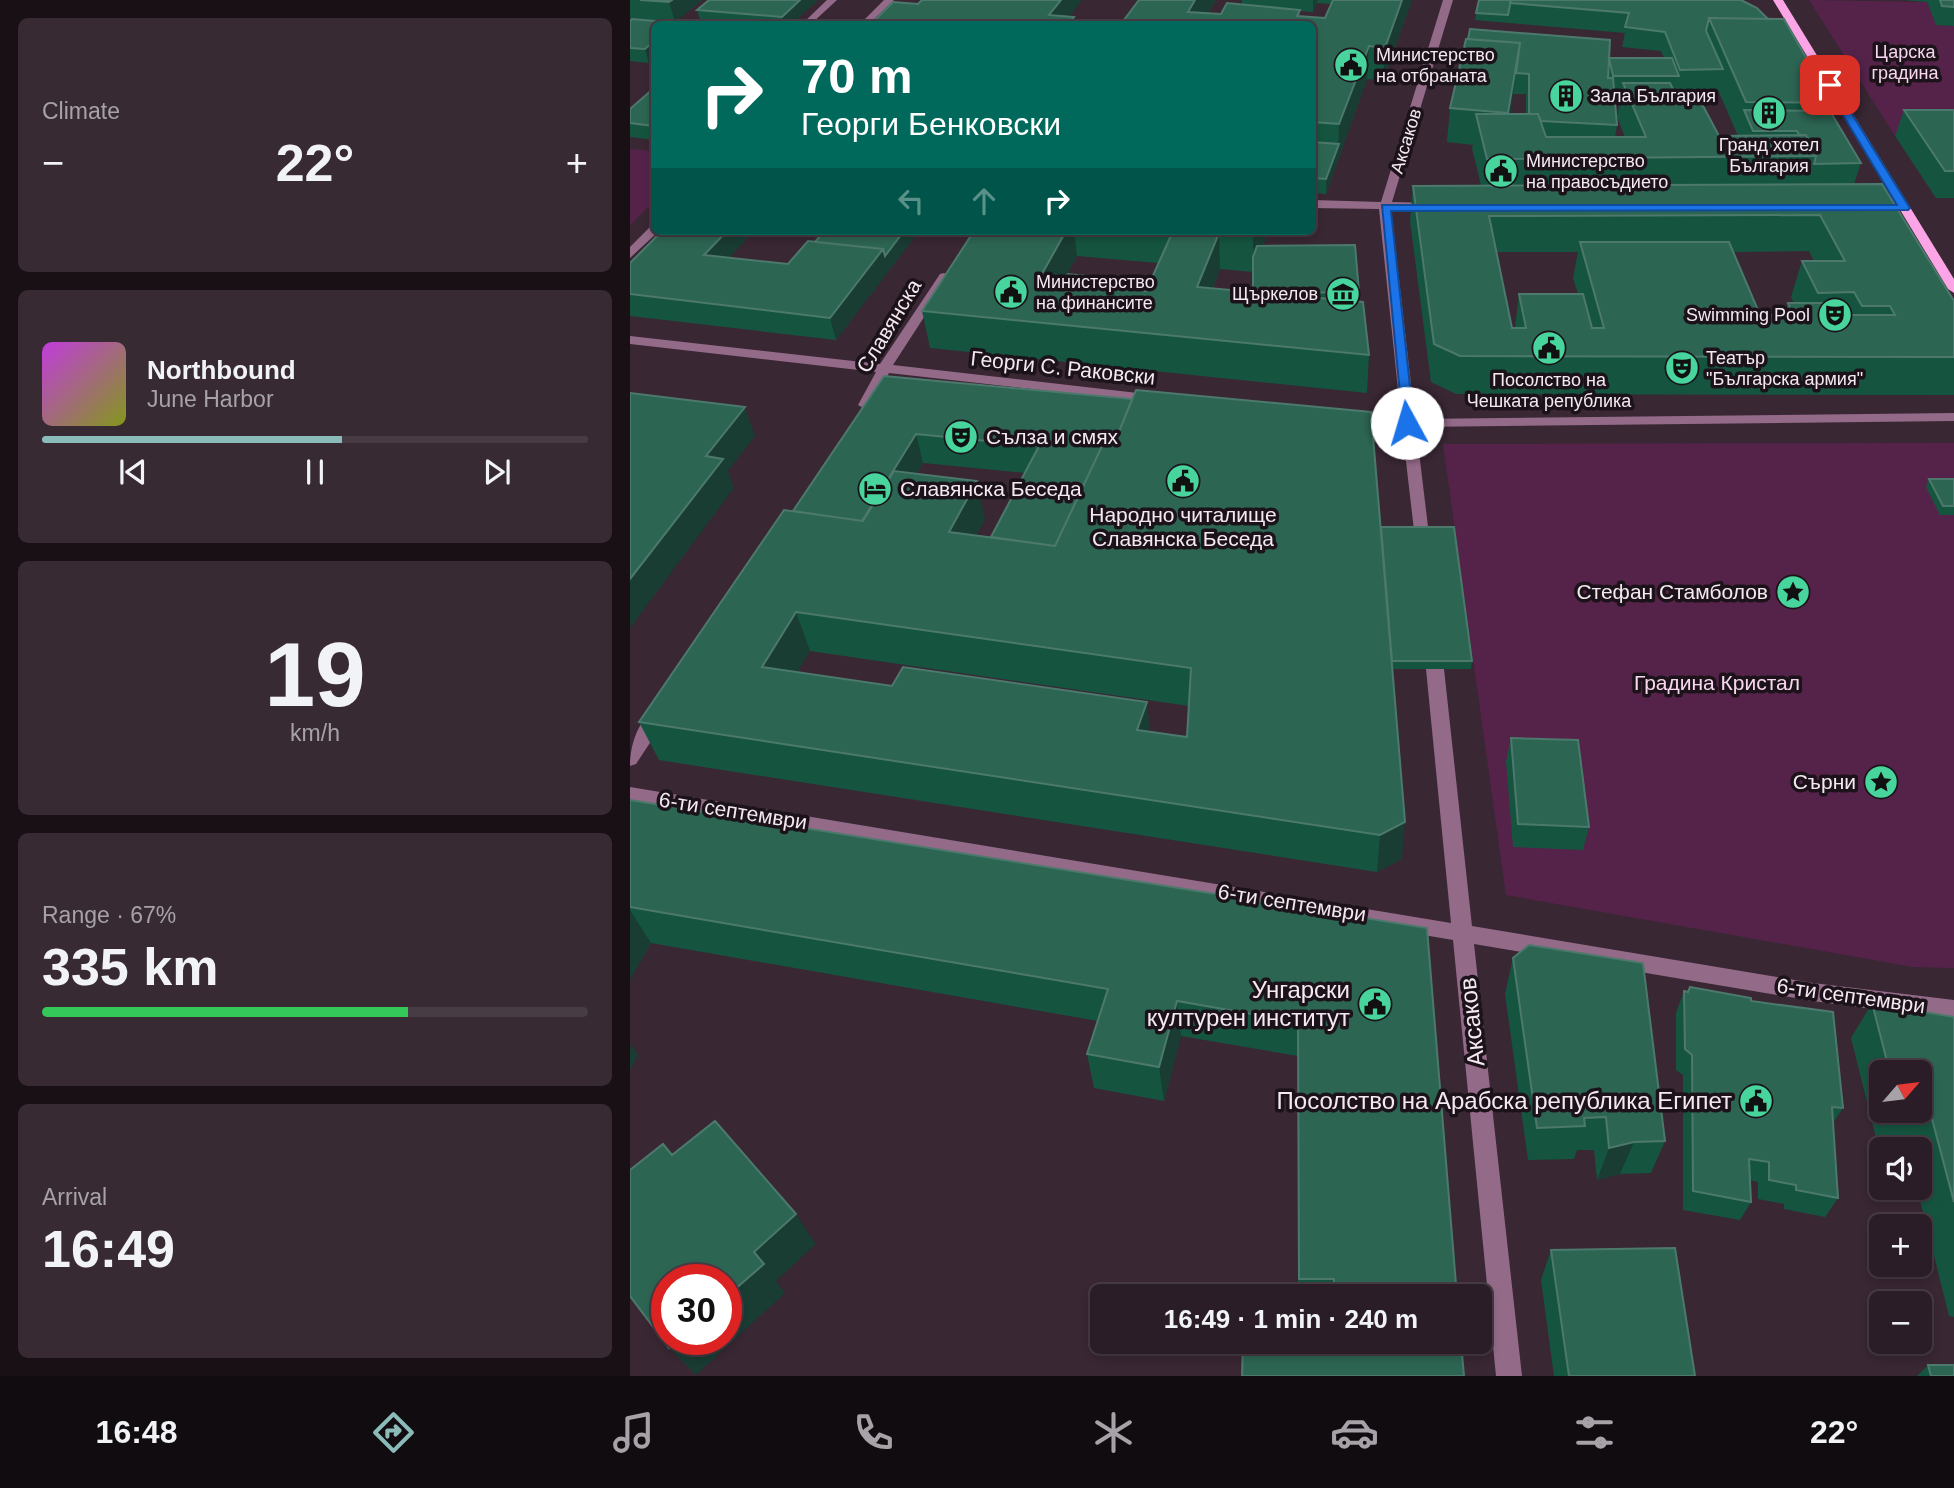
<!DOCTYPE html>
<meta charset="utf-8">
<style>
:root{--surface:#2b1d27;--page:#372a33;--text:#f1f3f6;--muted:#a6a2a7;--line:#473b44;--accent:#8bbbb9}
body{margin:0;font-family:Helvetica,sans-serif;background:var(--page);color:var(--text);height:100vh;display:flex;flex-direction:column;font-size:26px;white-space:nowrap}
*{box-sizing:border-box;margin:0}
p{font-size:23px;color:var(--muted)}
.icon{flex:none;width:38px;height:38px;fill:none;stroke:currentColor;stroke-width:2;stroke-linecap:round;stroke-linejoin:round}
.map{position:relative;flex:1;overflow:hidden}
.details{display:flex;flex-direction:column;gap:18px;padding:18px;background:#181015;width:630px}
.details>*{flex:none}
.top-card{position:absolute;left:21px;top:21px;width:665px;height:214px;border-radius:10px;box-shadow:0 4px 10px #0003,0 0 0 2px var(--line);background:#00695c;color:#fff;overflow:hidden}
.needle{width:46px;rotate:62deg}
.tools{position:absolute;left:1239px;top:1060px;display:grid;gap:14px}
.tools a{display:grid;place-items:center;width:63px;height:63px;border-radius:10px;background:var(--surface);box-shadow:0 4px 10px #0003,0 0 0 2px var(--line);font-size:35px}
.speed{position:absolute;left:21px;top:1264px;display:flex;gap:14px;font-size:35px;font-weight:700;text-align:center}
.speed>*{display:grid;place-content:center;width:91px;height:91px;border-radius:50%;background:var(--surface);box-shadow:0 4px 10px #0003,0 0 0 2px var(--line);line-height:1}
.speed .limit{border:10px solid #d22;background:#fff;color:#111}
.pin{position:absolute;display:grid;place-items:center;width:60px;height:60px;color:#fff;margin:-30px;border-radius:14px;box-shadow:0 4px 10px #0006}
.me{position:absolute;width:77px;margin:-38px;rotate:354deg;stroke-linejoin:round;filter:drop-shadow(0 0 5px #0008)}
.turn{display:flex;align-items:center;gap:24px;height:147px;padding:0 35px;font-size:32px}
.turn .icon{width:91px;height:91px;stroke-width:2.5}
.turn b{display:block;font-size:49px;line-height:60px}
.lanes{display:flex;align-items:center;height:66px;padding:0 35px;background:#0003;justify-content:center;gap:35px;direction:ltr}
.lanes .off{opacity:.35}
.big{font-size:52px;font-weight:600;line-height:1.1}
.details .tile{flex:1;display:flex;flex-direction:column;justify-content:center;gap:10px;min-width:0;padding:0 24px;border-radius:10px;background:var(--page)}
.details .dial{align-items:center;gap:0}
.dial b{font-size:91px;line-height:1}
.song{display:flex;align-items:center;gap:21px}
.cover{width:84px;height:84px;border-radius:10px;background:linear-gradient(135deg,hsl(290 70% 55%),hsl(70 70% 35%))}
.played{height:7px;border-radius:4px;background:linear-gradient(90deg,var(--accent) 55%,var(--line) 55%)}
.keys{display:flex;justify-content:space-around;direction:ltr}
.heat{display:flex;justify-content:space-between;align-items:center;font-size:38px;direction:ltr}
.charge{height:10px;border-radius:5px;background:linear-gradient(90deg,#34c759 67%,var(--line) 0)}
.trip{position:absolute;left:460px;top:1284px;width:402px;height:70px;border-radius:10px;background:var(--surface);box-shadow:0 4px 10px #0003,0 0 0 2px var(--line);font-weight:600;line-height:70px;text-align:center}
.menu{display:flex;height:112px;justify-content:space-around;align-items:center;background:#110c10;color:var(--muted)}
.menu .icon{width:49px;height:49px}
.menu .current{color:var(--accent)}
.menu b{font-size:32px;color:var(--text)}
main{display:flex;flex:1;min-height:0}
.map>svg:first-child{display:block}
.green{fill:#55234a}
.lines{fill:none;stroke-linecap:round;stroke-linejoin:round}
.minor{fill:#946a89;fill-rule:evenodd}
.major{fill:#fba4e6;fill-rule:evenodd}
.wall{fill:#155540;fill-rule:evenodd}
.shaded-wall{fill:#193c33}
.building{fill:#2d6553;stroke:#4c796c;stroke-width:2;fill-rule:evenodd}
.route{fill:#1a73e8;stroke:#114b97;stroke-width:2}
.labels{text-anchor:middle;stroke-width:7;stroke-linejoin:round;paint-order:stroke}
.far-park-label{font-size:18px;fill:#f8d6ef;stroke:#1b1319}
.far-poi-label{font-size:18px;fill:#f5e8f1;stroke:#1b1319;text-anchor:start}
.far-street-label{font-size:18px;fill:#f5e8f1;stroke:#1b1319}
.street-label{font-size:21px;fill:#f5e8f1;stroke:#1b1319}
.poi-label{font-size:21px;fill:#f5e8f1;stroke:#1b1319;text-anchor:start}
.park-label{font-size:21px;fill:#f8d6ef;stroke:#1b1319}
.near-poi-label{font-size:24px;fill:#f5e8f1;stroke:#1b1319;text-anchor:end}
.near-street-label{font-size:24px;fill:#f5e8f1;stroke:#1b1319}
</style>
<main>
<section class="details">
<div class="tile"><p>Climate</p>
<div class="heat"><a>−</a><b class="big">22°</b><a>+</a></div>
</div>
<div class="tile">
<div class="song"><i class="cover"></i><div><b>Northbound</b><p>June Harbor</p></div></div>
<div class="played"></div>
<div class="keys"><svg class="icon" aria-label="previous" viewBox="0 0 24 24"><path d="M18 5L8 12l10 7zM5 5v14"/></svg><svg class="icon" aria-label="pause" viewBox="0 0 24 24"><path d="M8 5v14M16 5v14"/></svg><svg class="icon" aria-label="next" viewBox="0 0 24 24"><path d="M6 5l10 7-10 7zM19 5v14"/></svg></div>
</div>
<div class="tile dial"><b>19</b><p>km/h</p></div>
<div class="tile"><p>Range · 67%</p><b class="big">335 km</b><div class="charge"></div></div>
<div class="tile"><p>Arrival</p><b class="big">16:49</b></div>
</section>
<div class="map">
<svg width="1324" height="1376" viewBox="0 0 1324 1376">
<rect width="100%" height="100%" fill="#392734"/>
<path class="green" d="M1179,0L1297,2L1306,25L1324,26V136H1265Z
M0,149L24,151V202L0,225Z
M1324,443V968L1283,967L876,895L813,444Z"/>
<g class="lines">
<path class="minor" d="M197,0H207L181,24H172Z
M254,0H264L239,24H230Z
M813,0H823L762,202L805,203L811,207L805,211L761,209L785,419L1324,413V421L786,427L799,535L797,539H785L772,427L720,424L713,420L720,416L771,418L749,209L682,208V200L751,202Z
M20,227H24V231H29L0,258V247Z
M314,273L320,277L263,365L525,395L532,399L525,403L259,373L242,405L235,409L228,405L246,372L0,344V336L250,364L310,274Z
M805,663L814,669L842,926L1183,983L1324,1000V1020L1183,1001L844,944L892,1376H866L823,940L0,801V787L821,923L796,669Z
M28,710L34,712L37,717L6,764L0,766C0,748 7,717 28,710Z"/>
<path class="major" d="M1143,0H1153L1324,279V293L1318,289Z"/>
</g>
<path class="wall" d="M0,0H70L71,1L45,22L0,18Z
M79,0H188L161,24H87L71,23L67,10Z
M586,0L578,13L591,14L612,5V0H782L753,81L737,79L696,194L682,193V24H491ZM687,3L701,4L695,18L670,16V11L683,12Z
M849,0H1111L1202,103L1200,111L1231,163L1224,184L1324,301V395L826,394L801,382L780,221L783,186L851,185L842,148L843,145L817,142L820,108L836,39L979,58H1034L1031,51L992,47L995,33L845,20ZM984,90H992L987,117L995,137H985L987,125ZM1044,90H1088L1108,136H1089L1049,102ZM883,94H896V114H880ZM1179,251L1184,261H1172L1161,297L1164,303H1158L1154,315H1130L1103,252ZM866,252H948L943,278L948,294H889L885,328H882Z
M1273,0H1324V26L1306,25L1297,2Z
M0,21L24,24V59L19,63L0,61Z
M24,88V140L0,137V109Z
M1274,110H1324V198H1306L1265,136Z
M194,231H289L206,340L0,316V263L100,258L158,264L185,242Z
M344,231H638L633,246L729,292V302L739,355L737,393L300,348L292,311ZM447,256L528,263L516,291L496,289L495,280L432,283ZM590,269L623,272V292L583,288Z
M254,376L751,527L842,661L841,669H763L772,859L747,872L29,760L9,722L163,511ZM293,463L395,473L361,537L346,535L355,519L287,473ZM180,651L559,706L557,737L167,672Z
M1299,479H1324V515H1310L1296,487Z
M881,738L959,827L953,850L883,847L876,761Z
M0,800L797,928L827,1297H668V1056L551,1036L534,1101L464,1088L457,1054L468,1021L21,943L0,979Z
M883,958L1035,1141L1021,1173L990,1174L967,1180L964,1150H947L944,1159L898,1160L875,994Z
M1054,991L1121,1001L1213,1108L1203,1123L1208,1198L1195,1217L1154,1209V1204L1128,1199V1182L1120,1180L1121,1202L1110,1220L1053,1210V1075L1046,1070V1013Z
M1242,1003L1324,1017V1317L1319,1316L1287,1188H1290V1150H1249L1221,1038ZM1251,1073H1290V1111H1251Z
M921,1250L1065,1376H924L911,1280Z
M1298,1365L1301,1376H1287Z"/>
<path class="shaded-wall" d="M42,0H70L71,1L45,22L39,2Z
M170,0H188L161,24H154L152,17Z
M431,0H452L434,24L419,15Z
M565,0H586L571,24L558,12Z
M683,0H687V3L683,12Z
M772,0H782L753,81L755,48Z
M444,17L445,24H438Z
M24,41V59L19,63L15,49Z
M890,43L883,94L875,147L878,113Z
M739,46L737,79L696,194V179L709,144L708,158L709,124Z
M97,231H124L82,277L74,255Z
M274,231H287V234L206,340L200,318L253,249Z
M436,231H444L447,256L413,318L408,281Z
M625,231H638L624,272L623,236Z
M589,233L590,269L569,323L567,287Z
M495,280L499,317L491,288Z
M115,407L125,436L98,471L104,488L0,628V579L76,456Z
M286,434L293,463L236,558L227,528Z
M347,481L355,519L328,570L319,532Z
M166,612L180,651L147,705L132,667Z
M517,702L521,741L507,730Z
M775,822L772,859L747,872L750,835Z
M0,910L21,943L0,979Z
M547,1001L551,1036L534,1101L529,1067Z
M0,1044L8,1055L0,1070Z
M1004,1142L990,1174L967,1180L979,1148Z
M166,1214L186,1244L146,1281L155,1293L66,1375L39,1348L50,1339H96V1297L124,1252Z"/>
<path class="building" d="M10,0H42L39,2Z
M79,0H170L152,17L67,10Z
M292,0H431L419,15L444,17L438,24H241L263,2L288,4Z
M509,0H565L558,12L591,14L597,3L670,10L667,16L695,18L703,0H772L755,48L739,46L709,124L682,122V24H491Z
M849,0H881L878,15L846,13Z
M881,0H1111L1127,8L1138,19L1079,18L1076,31L1093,69L1050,70L1035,32L995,27L999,13L880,3Z
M1310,0H1324V7L1312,6Z
M1079,18L1154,19L1202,103L1116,102Z
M2,19L48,23L46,24H24V41L15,49L0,48V21Z
M840,29L980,40L978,78H983L987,125L911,121L908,114H899V74L886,73L890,43L838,39Z
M836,39L890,43L878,113L820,108Z
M979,58H1042L1049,76H983Z
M993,83H1040L1049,102H1071L1089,136L1176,135L1186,156L857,159L846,114H908L916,137H1016Z
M24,88V126L0,123V109Z
M1114,110L1200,111L1231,163L1184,164L1186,156L1176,135H1169L1167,131H1123Z
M1274,110H1324V171H1315Z
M682,142L709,144L696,179L682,178Z
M1252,184L1324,301V357L830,356L804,344L783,186ZM1190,215L1215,261H1172L1188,293L1224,292L1232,306H1260L1265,315H1208L1202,303H1158L1163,315H1130L1099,242H950L974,328H962L953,294H889L896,328H882L859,216Z
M32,231H97L74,255L158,264L178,241L253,249L200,318L0,294V263Z
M194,231H274L255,256L253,249L185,242Z
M344,231H436L408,281L433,283L438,274L495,280L491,288L516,291L543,231H625L623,236L589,233L567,287L733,302L739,355L292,311Z
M725,245L729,292L635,293L623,292V257L627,246Z
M254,376L502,399L484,444H473L425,546L361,537L409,446L286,434L232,521L163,511Z
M506,390L741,412L775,822L750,835L9,722L154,510L233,521L264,471L347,481L319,532L425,546L473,444H484ZM166,612L561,668L557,737L507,730L517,702L273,667L262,686L132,667Z
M0,393L115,407L76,456L93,459L0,579Z
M1299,479H1324V506H1313Z
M751,527H824L842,661H762Z
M881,738L948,740L959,827L888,824Z
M0,800L797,928L827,1297H704V1279H669L668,1022L547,1001L529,1067L457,1054L478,989L0,907Z
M899,945L1013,963L1035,1141L1004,1142L979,1148L976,1117L954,1118L955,1126L907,1128L883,958Z
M1060,987L1121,998V1001L1203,1012L1213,1108L1202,1107L1208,1198L1166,1190V1185L1139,1180V1162L1119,1159L1121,1202L1063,1191L1062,1055L1055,1049L1054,991L1058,992Z
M1242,1003L1324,1017V1202L1302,1119L1272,1118L1270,1111H1290V1073H1260Z
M85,1121L166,1214L124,1252L134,1264L96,1297V1279H37V1339H50L39,1348L0,1296V1170L33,1144L42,1155Z
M1045,1248L1065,1376H939L921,1250Z
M613,1342H831L834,1376H612Z
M1298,1365H1324V1376H1301Z"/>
<path class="route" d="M1200,82L1204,85L1280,208L1278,210L761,211L784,423L773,425L752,205H1267L1195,85Z"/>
<defs>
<g id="civic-disc" transform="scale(1.75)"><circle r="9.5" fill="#47d49d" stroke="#1b1319"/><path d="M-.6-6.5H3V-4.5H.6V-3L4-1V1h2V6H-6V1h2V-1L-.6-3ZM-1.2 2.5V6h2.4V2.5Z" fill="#111"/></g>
<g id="building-disc" transform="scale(1.75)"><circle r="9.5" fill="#47d49d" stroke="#1b1319"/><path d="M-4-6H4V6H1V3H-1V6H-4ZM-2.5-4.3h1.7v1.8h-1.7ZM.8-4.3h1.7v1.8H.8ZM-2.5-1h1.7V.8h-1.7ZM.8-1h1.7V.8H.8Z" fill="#111"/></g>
<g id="museum-disc" transform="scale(1.75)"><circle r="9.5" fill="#47d49d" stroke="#1b1319"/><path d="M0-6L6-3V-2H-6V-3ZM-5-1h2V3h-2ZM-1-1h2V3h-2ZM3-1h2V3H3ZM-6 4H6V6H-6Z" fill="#111"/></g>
<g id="theatre-disc" transform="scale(1.75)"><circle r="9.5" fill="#47d49d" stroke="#1b1319"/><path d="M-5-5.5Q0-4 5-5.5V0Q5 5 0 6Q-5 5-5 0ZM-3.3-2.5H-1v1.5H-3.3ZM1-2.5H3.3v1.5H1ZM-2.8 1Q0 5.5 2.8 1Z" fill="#111"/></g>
<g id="hotel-disc" transform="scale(1.75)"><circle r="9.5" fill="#47d49d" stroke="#1b1319"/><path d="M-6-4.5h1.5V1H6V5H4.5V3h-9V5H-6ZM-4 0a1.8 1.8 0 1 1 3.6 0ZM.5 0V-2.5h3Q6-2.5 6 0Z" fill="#111"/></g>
<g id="sight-disc" transform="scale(1.75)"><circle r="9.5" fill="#47d49d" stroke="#1b1319"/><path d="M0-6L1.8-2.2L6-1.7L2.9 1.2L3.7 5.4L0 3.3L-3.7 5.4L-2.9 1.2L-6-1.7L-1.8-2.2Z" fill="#111"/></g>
</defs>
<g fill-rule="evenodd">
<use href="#civic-disc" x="721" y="65"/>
<use href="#building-disc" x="936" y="96"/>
<use href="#building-disc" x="1139" y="113"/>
<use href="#civic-disc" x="871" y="171"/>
<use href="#civic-disc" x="381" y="292"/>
<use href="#museum-disc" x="713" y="294"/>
<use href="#theatre-disc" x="1205" y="315"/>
<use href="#civic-disc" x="919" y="348"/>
<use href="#theatre-disc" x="1052" y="368"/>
<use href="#theatre-disc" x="331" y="437"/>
<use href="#civic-disc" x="553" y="481"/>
<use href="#hotel-disc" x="245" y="489"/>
<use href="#sight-disc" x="1163" y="592"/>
<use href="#sight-disc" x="1251" y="782"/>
<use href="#civic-disc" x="745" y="1004"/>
<use href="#civic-disc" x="1126" y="1101"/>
</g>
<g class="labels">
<g class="far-park-label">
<text x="1275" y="58">Царска<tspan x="1275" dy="21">градина</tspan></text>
</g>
<g class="far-poi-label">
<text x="746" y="61">Министерство<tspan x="746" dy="21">на отбраната</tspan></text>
<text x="960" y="102">Зала България</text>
<text x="1139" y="151" text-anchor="middle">Гранд хотел<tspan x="1139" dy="21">България</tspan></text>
<text x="896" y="167">Министерство<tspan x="896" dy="21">на правосъдието</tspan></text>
<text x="406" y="288">Министерство<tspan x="406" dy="21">на финансите</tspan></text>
<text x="688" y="300" text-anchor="end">Щъркелов</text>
<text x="1180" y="321" text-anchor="end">Swimming Pool</text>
<text x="1076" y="364">Театър<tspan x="1076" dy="21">"Българска армия"</tspan></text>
<text x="919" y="386" text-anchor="middle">Посолство на<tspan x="919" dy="21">Чешката република</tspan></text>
</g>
<g class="far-street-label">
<text transform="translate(776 141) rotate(-73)" y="6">Аксаков</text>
</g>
<g class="street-label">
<text transform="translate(259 326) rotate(-59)" y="7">Славянска</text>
<text transform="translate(433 368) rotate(6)" y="7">Георги С. Раковски</text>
<text transform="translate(103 811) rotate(9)" y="7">6-ти септември</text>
<text transform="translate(662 903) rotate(9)" y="7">6-ти септември</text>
<text transform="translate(1221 996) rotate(8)" y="7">6-ти септември</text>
</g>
<g class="poi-label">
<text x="356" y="444">Сълза и смях</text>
<text x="270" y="496">Славянска Беседа</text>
<text x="553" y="522" text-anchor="middle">Народно читалище<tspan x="553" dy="24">Славянска Беседа</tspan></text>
<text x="1138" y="599" text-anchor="end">Стефан Стамболов</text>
<text x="1226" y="789" text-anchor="end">Сърни</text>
</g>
<g class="park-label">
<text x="1087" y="690">Градина Кристал</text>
</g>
<g class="near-poi-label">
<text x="720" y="998">Унгарски<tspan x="720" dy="28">културен институт</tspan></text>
<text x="1102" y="1109">Посолство на Арабска република Египет</text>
</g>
<g class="near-street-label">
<text transform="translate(842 1022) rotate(-96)" y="8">Аксаков</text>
</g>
</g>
</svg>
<div class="tools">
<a><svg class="needle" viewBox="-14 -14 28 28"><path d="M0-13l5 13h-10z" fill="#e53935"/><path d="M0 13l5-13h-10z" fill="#a6a2a7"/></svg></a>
<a><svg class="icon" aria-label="sound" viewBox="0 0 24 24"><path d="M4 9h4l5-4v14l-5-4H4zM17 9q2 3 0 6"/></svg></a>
<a>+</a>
<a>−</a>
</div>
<div class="speed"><div class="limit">30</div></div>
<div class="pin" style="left:1200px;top:85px;background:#d93025"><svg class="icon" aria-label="arrive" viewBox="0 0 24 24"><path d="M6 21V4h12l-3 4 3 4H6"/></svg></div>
<svg class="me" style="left:777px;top:423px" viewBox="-20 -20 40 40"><circle r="19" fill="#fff"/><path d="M0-13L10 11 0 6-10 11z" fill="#1a73e8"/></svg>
<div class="trip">16:49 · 1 min · 240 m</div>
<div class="top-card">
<div class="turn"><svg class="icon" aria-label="right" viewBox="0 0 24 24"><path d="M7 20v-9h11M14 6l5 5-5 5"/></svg><div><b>70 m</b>Георги Бенковски</div></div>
<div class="lanes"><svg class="icon off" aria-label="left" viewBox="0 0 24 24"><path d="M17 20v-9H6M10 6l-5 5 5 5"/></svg><svg class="icon off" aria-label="ahead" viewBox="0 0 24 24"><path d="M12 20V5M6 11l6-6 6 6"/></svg><svg class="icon" aria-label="right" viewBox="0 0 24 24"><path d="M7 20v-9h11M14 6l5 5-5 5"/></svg></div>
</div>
</div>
</main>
<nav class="menu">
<b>16:48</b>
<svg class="icon current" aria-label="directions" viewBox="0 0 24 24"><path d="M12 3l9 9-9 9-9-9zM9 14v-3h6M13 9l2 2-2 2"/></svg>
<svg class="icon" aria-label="music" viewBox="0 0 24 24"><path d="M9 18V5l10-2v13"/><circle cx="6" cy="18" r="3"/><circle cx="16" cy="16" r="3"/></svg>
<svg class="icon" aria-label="phone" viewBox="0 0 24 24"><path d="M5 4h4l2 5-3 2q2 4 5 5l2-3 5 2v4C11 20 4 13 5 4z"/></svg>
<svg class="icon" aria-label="climate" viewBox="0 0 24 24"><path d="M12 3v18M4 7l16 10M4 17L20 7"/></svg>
<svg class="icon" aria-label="car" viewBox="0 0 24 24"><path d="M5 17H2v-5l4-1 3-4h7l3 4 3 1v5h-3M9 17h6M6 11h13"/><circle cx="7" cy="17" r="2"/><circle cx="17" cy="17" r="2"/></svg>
<svg class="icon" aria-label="filters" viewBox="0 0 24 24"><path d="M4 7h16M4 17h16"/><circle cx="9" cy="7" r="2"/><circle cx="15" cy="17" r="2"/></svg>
<b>22°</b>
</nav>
